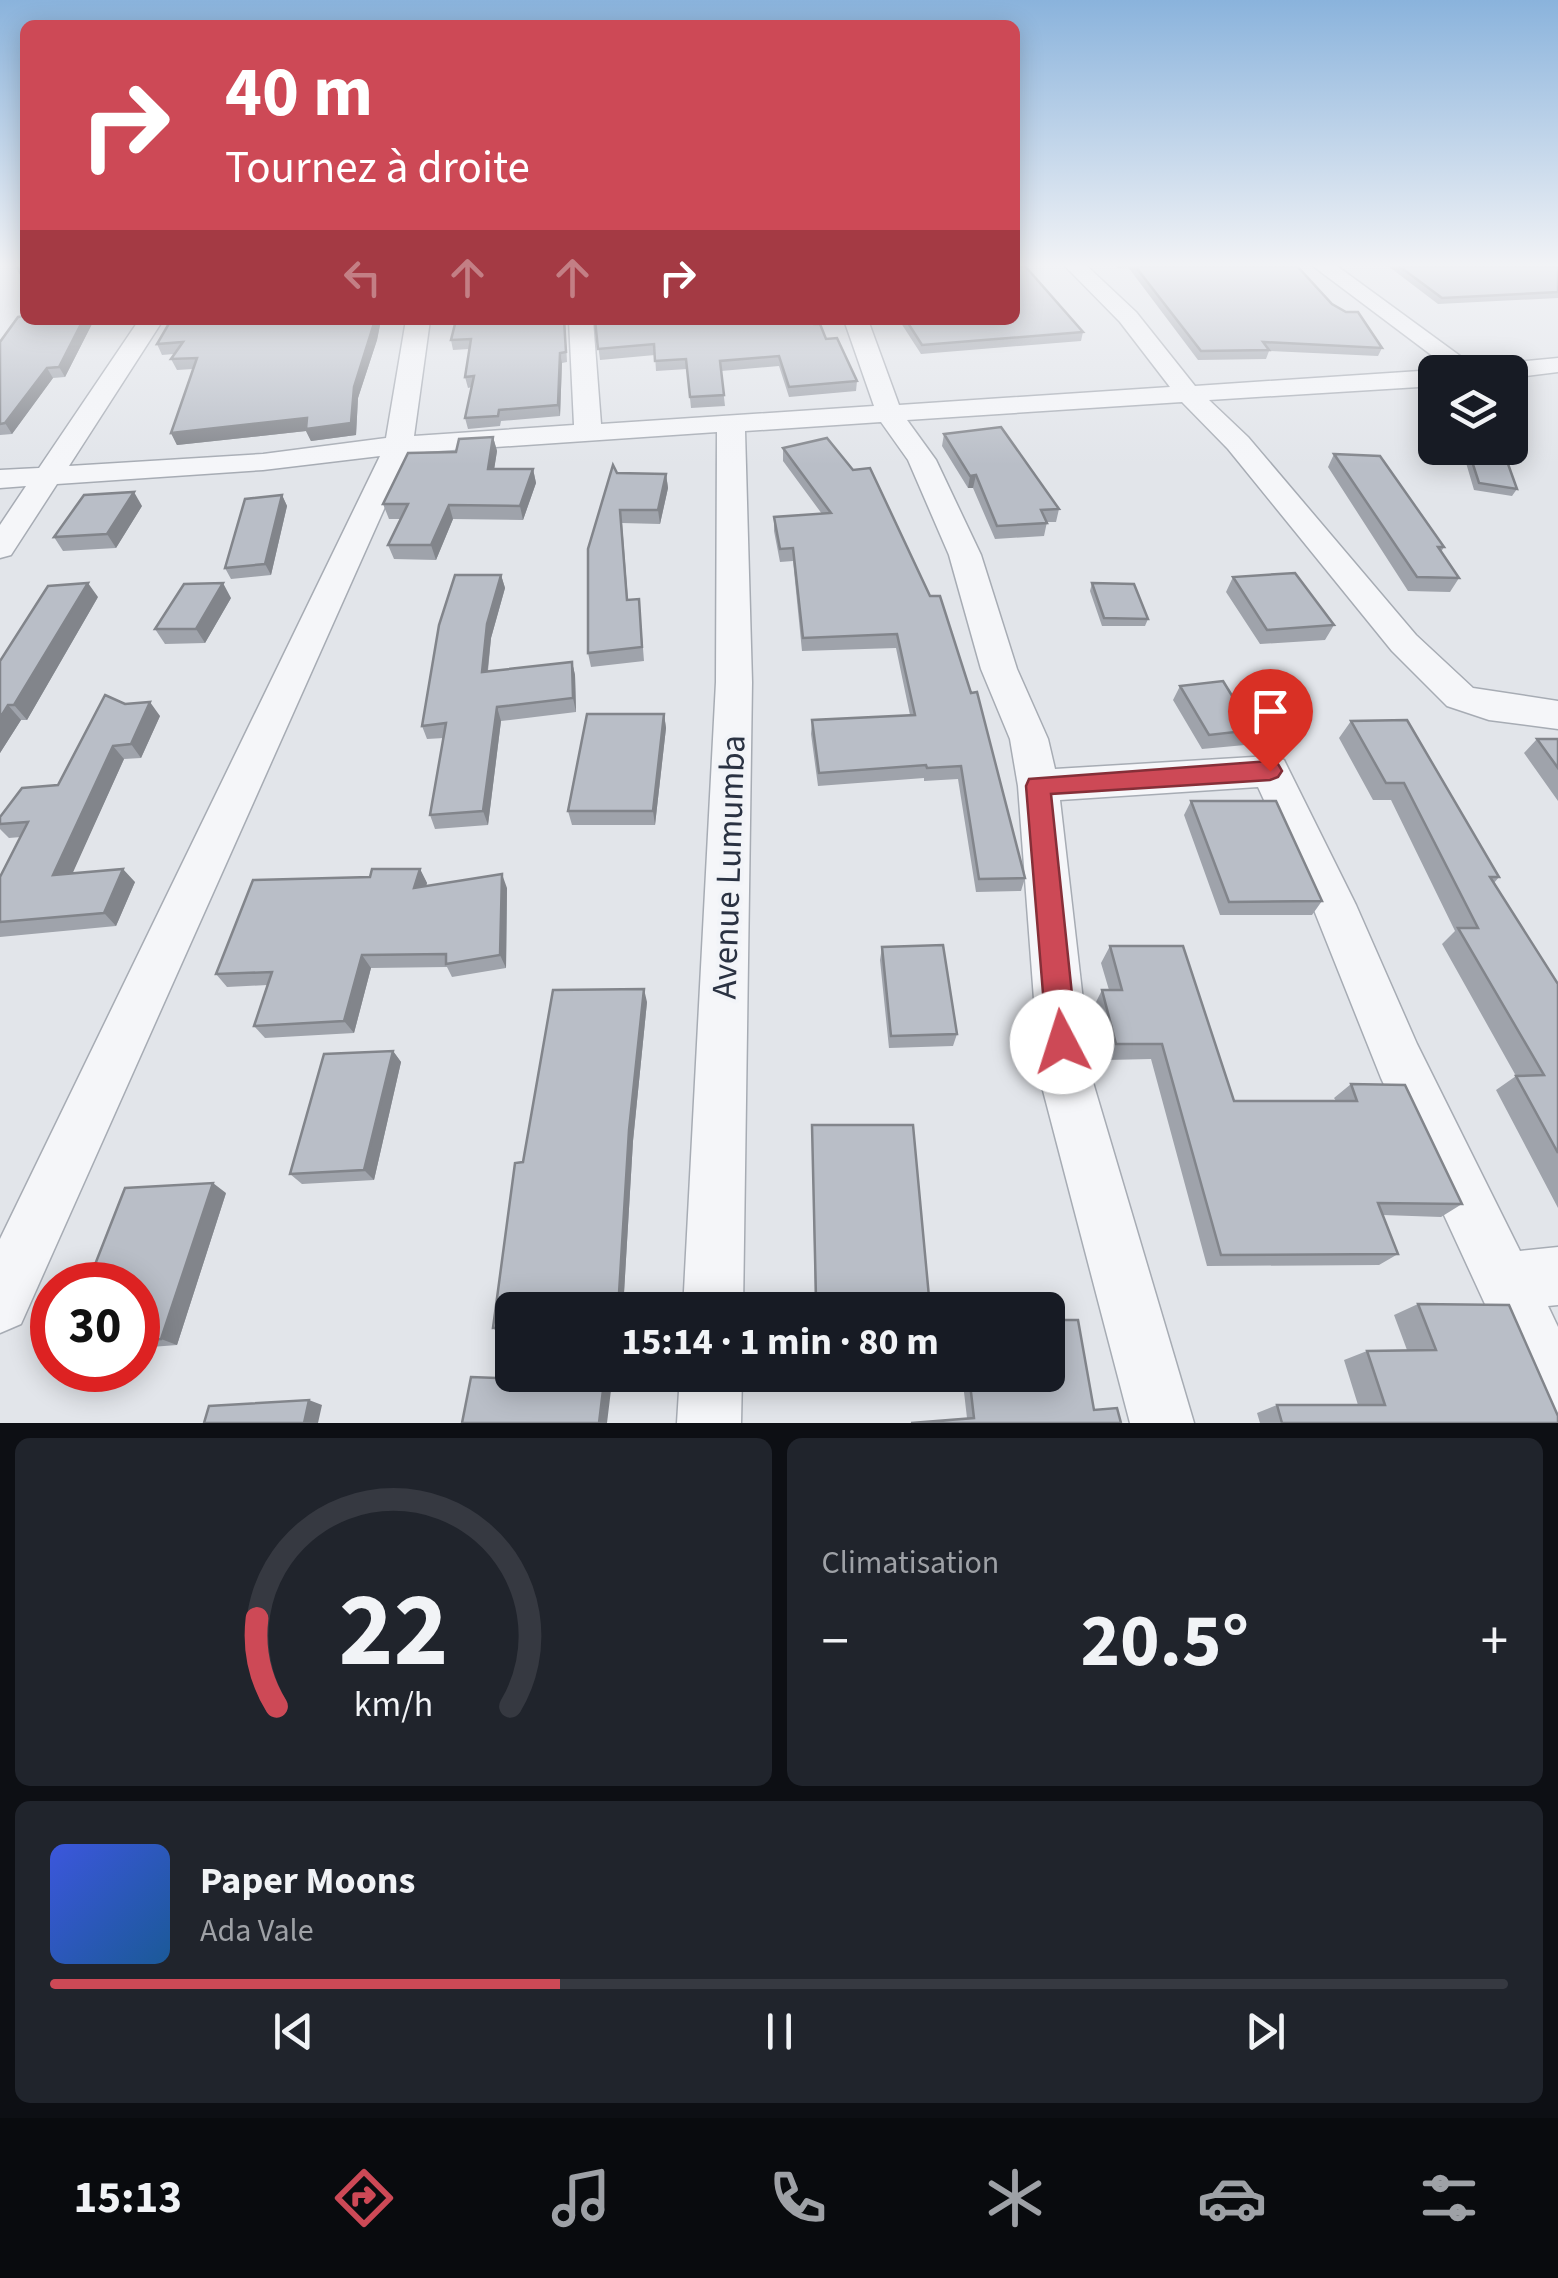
<!DOCTYPE html>
<html lang="fr">
<meta charset="utf-8">
<style>
:root{--surface:#171b24;--page:#20242c;--text:#f1f3f6;--muted:#9ea1a6;--line:#363941;--accent:#cd4956}
body{margin:0;font-family:"Source Sans 3",sans-serif;background:var(--page);color:var(--text);height:100vh;display:flex;flex-direction:column;font-size:38px;white-space:nowrap}
*{box-sizing:border-box;margin:0}
p{font-size:32px;color:var(--muted)}
.icon{flex:none;width:55px;height:55px;fill:none;stroke:currentColor;stroke-width:2;stroke-linecap:round;stroke-linejoin:round}
.map{position:relative;height:1423px;overflow:hidden}
.details{display:flex;flex-direction:column;gap:15px;padding:15px;background:#0d0f14;flex:1}
.details>*{flex:none}
.top-card{position:absolute;left:20px;top:20px;width:1000px;height:305px;border-radius:15px;box-shadow:0 5px 25px #0003;background:#cd4956;color:#fff;overflow:hidden}
.controls{position:absolute;left:1418px;top:355px;display:grid;gap:20px}
.controls a{display:grid;place-items:center;width:110px;height:110px;border-radius:15px;background:var(--surface);box-shadow:0 5px 25px #0003;font-size:50px}
.speed{position:absolute;left:30px;top:1262px;display:flex;gap:20px;font-size:50px;font-weight:700;text-align:center}
.speed>*{display:grid;place-content:center;width:130px;height:130px;border-radius:50%;background:var(--surface);box-shadow:0 5px 25px #0003;line-height:1}
.speed .limit{border:15px solid #d22;background:#fff;color:#111}
.pin{position:absolute;display:grid;place-items:center;width:85px;height:85px;color:#fff;margin:-102px -42px;border-radius:50% 50% 50% 0;rotate:-45deg;box-shadow:0 0 10px #0007}
.pin .icon{rotate:45deg}
.me{position:absolute;width:110px;margin:-55px;rotate:355deg;stroke-linejoin:round;filter:drop-shadow(0 0 8px #0008)}
.turn{display:flex;align-items:center;gap:35px;height:210px;padding:0 40px;font-size:45px}
.turn .icon{width:130px;height:130px;stroke-width:2.5}
.turn b{display:block;font-size:70px;line-height:85px}
.lanes{display:flex;align-items:center;height:95px;padding:0 40px;background:#0003;justify-content:center;gap:50px;direction:ltr}
.lanes .off{opacity:.35}
.big{font-size:75px;font-weight:700;line-height:1.1}
.details .widget{flex:1;display:flex;flex-direction:column;justify-content:center;gap:15px;min-width:0;padding:0 35px;border-radius:15px;background:var(--page)}
.details .dial{align-items:center;gap:0}
.dial svg{height:260px;overflow:visible;fill:none;stroke:var(--line);stroke-width:7;stroke-linecap:round;text-anchor:middle}
.dial text{fill:var(--text);stroke:none}
.song{display:flex;align-items:center;gap:30px}
.cover{width:120px;height:120px;border-radius:15px;background:linear-gradient(135deg,hsl(230 70% 55%),hsl(210 70% 35%))}
.played{height:10px;border-radius:5px;background:linear-gradient(90deg,var(--accent) 35%,var(--line) 35%)}
.keys{display:flex;justify-content:space-around;direction:ltr}
.heat{display:flex;justify-content:space-between;align-items:center;font-size:55px;direction:ltr}
.details .tiles{flex:1;display:grid;gap:15px;grid-template-columns:1fr 1fr}
.widget:last-child{grid-column:span 2}
.trip{position:absolute;left:495px;top:1292px;width:570px;height:100px;border-radius:15px;background:var(--surface);box-shadow:0 5px 25px #0003;font-weight:700;line-height:100px;text-align:center}
.menu{display:flex;height:160px;justify-content:space-around;align-items:center;background:#090b0e;color:var(--muted)}
.menu .icon{width:70px;height:70px}
.menu .active{color:var(--accent)}
.menu b{font-size:45px;color:var(--text)}
.map>svg:first-child{display:block}
.lines{fill:none;stroke-linecap:round;stroke-linejoin:round}
.street-casing{stroke:#a7acb4;stroke-width:3}
.street{fill:#f5f6f9;fill-rule:evenodd}
.wall{fill:#9fa3ab}
.shaded-wall{fill:#82858b}
.building{fill:#b9bec7;stroke:#82858b;stroke-width:2.5}
.route{fill:#cd4956;stroke:#852f38;stroke-width:2.5}
.labels{text-anchor:middle;stroke-width:8;stroke-linejoin:round;paint-order:stroke}
.street-label{font-size:35px;fill:#2a3242;stroke:#f2f4f8}
</style>
<div class="map">
<svg width="1558" height="1423" viewBox="0 0 1558 1423">
<rect width="100%" height="100%" fill="#e2e5ea"/>
<g class="lines">
<g class="street-casing">
<path id="street" d="M1065,266H1087L1136,312L1195,386L1435,370L1443,372H1435V386L1209,400L1248,437L1416,635L1473,688L1558,701V729L1489,720L1447,706L1392,651L1228,449L1182,402L907,420L936,460L981,555L1017,669L1048,739L1055,769L1270,756L1284,760L1356,905L1417,1044L1520,1251L1558,1247V1305L1548,1306L1558,1327V1423L1536,1415L1381,1078L1312,905L1258,787L1060,800L1092,1079L1194,1423H1130L1040,1079L1018,786L1010,739L981,669L949,555L908,460L881,422L745,431L752,682L743,1310H683L716,682L717,432L409,453L21,1324L0,1333V1239L380,456L263,470L57,484L11,555L0,558V525L26,486L0,488V470L39,468L139,320H163L69,466L263,454L386,438L406,320H430L414,436L574,425L569,320H593L601,424L874,406L844,320H868L899,405L1170,387L1120,322Z
M1313,266H1337L1482,372H1454Z
M1558,358V372L1510,378V372H1483L1496,364Z
M680,1375H742L741,1423H677Z"/>
</g>
<use href="#street" class="street"/>
</g>
<path class="wall" d="M1116,266H1297L1332,304L1382,348L1378,356L1269,351L1266,359L1198,360L1128,267L1118,268Z
M1388,266H1558V298L1438,304Z
M25,320H94L65,377L53,378L12,434L0,435V342Z
M171,320H381L377,340L358,398L356,435L311,441L306,431L177,445L171,433L193,369L177,370L171,359L174,354L162,355L157,344Z
M456,320H565L567,362L562,363L560,416L501,421L500,426L468,429L465,418L472,387L468,388L465,377L469,349L453,350L451,340Z
M595,320L826,339L857,381L856,391L789,397L779,366L721,371L725,406L691,408L687,369L656,371L655,355L600,360Z
M899,320H1015L1083,332L1081,341L921,354Z
M944,434L1059,509L1056,522H1047L1044,536L995,539L973,488H968L942,446Z
M493,437L497,451L494,469H533L536,483L523,520L453,519L436,560L394,559L388,545L401,519H389L383,504L456,452Z
M827,438L1025,878L1021,891L976,892L958,779L924,781V778L818,786L811,734L812,720L910,715L896,648L802,651L793,561L780,562L774,531V517L822,514L783,461V448Z
M1468,449L1517,489L1512,496L1474,490L1464,456Z
M1334,454L1444,547L1441,552L1459,578L1450,592L1408,591L1328,467Z
M617,473L666,474L668,488L660,524L622,523L628,600L639,599L644,661L591,667L588,653Z
M282,495L287,506L271,575L231,579L225,568Z
M142,506L116,548L63,551L54,537Z
M501,575L505,588L491,638L488,671L572,662L575,675L576,712L501,721L488,825L435,829L430,815L444,738L427,739L422,726Z
M1233,577L1334,625L1325,640L1260,644L1226,592Z
M1092,583L1148,619L1145,626H1102L1090,591Z
M98,597L27,720H21L0,753V661Z
M231,598L205,643L165,644L155,629Z
M1180,686L1253,730L1245,745L1202,749L1173,700Z
M125,704L160,716L141,758L124,759L72,873L135,882L116,926L0,937V877L21,837L9,838L0,829V817L58,785Z
M664,714L666,728L655,825H572L568,811Z
M1351,721L1499,877L1494,883L1558,984V1208L1496,1090L1516,1076L1442,944L1455,931L1391,800H1373L1339,738Z
M1537,739H1558V801L1524,753Z
M1191,801L1322,901L1312,915H1220L1184,815Z
M420,869L427,883L426,886L507,888L506,968L452,977L447,967L371,968L354,1033L265,1038L254,1026L267,985L227,987L216,974L370,877Z
M1110,946L1234,1101H1336L1334,1098L1351,1084L1462,1204L1441,1217L1383,1215L1398,1254L1379,1265L1207,1266L1151,1059L1107,1060L1094,1006L1102,990H1109L1101,963Z
M882,947L957,1034L953,1046L889,1048L880,960Z
M647,1002L633,1141L623,1310H512V1334L500,1335L493,1328L523,1162Z
M393,1051L401,1062L374,1180L302,1184L290,1174Z
M812,1125L929,1297L925,1305H815Z
M226,1193L177,1345L138,1348V1285Z
M1418,1304L1558,1423H1260L1257,1413L1277,1405H1358L1344,1360L1367,1351L1407,1350L1394,1315Z
M962,1375H1048L1094,1410L967,1418Z"/>
<path class="shaded-wall" d="M15,266H25V280H23Z
M83,320H94L65,377L59,367Z
M375,320H381L377,340L358,398L356,435L311,441L306,431L177,445L171,433L354,387Z
M560,353L562,363L560,416L558,405Z
M47,368L53,378L12,434L5,423Z
M493,437L497,451L492,483L488,469Z
M533,469L536,483L523,520L520,506Z
M666,474L668,488L660,524L658,510Z
M976,475L973,488H968L970,476Z
M134,492L142,506L116,548L107,534Z
M282,495L287,506L271,575L265,564Z
M449,505L453,519L436,560L431,545Z
M501,575L505,588L491,638L486,685L482,672L487,624Z
M88,583L98,597L27,720L14,705Z
M223,583L231,598L205,643L196,629Z
M572,662L575,675L576,712L573,698Z
M150,702L160,716L141,758L131,744Z
M8,705L21,720L0,753V718Z
M497,707L501,721L488,825L483,811Z
M664,714L666,728L655,825L653,811Z
M113,746L124,759L66,888L53,875Z
M123,869L135,882L116,926L104,913Z
M420,869L427,883L421,902L414,888Z
M502,874L507,888L506,968L500,955Z
M362,955L371,968L354,1033L344,1021Z
M644,989L647,1002L633,1141L623,1310H618L629,1130Z
M393,1051L401,1062L374,1180L364,1170Z
M213,1183L226,1193L177,1345L161,1339Z
M604,1382L611,1390L607,1423H599Z
M309,1400L322,1405L318,1423H304Z"/>
<path class="building" d="M1015,266H1025L1083,332L922,345L906,320H1015Z
M1135,266H1297L1332,304L1346,312H1358L1382,348L1263,342L1269,350L1201,351Z
M1399,266H1558V292L1442,298Z
M25,316V320H83L59,367L47,368L5,423L0,424V342L18,317Z
M171,320H375L354,387L351,423L306,429L307,418L171,433L197,358L171,359L183,342L157,344Z
M456,320H564L566,352L560,353L558,405L499,410L498,416L465,418L474,376L465,377L471,339L451,340Z
M595,320H811L814,324H820L826,339L837,338L857,381L789,387L779,356L720,361L724,395L690,397L686,359L655,361L654,344L598,349Z
M1001,427L1059,509L1041,510L1047,523L997,526L976,475L970,476L944,434Z
M493,437L488,469H533L520,506L449,505L431,545H388L408,504H383L408,453L456,452L459,439Z
M827,438L853,470L870,468L930,596H940L971,693L977,692L1025,878L979,879L961,766L927,768L926,765L819,773L812,720L915,715L897,634L803,638L793,548L780,549L774,517L831,513L783,448Z
M1468,449L1503,450L1517,489L1479,483Z
M1334,454L1380,456L1444,547H1438L1459,578L1417,577Z
M613,465L617,473L666,474L658,510H620L627,600L639,599L642,647L588,653V549Z
M134,492L107,534L54,537L84,495Z
M282,495L265,564L225,568L245,499Z
M1295,573L1334,625L1267,630L1233,577Z
M455,575H501L487,624L482,672L572,662L573,698L497,707L483,811L430,815L446,723L422,726L439,625Z
M88,583L14,705H8L0,718V661L48,586Z
M223,583L196,629H155L184,584Z
M1092,583L1134,584L1148,619L1104,618Z
M1223,681L1253,730L1209,735L1180,686Z
M105,695L125,704L150,702L131,744L113,746L53,875L123,869L104,913L0,922V877L28,822L0,824V817L22,788L58,785Z
M587,714H664L653,811H568Z
M1407,720L1499,877H1490L1558,984V1153L1516,1076L1544,1075L1458,928H1478L1404,783H1386L1351,721Z
M1537,739H1558V768Z
M1191,801H1276L1322,901L1229,902Z
M372,869H420L414,888L502,874L500,955L446,964V954L362,955L344,1021L254,1026L272,972L216,974L253,880L370,877Z
M943,945L957,1034L891,1036L882,947Z
M1110,946H1183L1234,1101H1357L1351,1084L1405,1085L1462,1204L1378,1203L1398,1254L1221,1255L1162,1044H1116L1102,990H1122Z
M644,989L629,1130L618,1310H512V1327L493,1328L515,1163L523,1162L553,990Z
M393,1051L364,1170L290,1174L324,1054Z
M812,1125H913L929,1297L816,1298Z
M213,1183L161,1339L138,1340V1285H87L125,1188Z
M1418,1304L1509,1305L1558,1416V1423H1282L1277,1405H1385L1367,1351L1436,1350Z
M1048,1320H1078L1094,1410L1117,1408L1121,1423H911L974,1418L969,1375H1048Z
M471,1377L604,1382L599,1423H462Z
M309,1400L304,1423H204L209,1406Z"/>
<linearGradient id="sky" x2="0" y2="1"><stop stop-color="#8ab3dc"/><stop offset="0.57" stop-color="#f2f3f6"/><stop offset="1" stop-color="#f2f3f6" stop-opacity="0"/></linearGradient>
<rect width="1558" height="465" fill="url(#sky)"/>
<path class="route" d="M1270,761L1278,764L1282,771L1278,777L1270,780L1051,794L1077,1042L1073,1053L1062,1057L1052,1053L1047,1042L1026,786L1029,779Z"/>
<g class="labels">
<g class="street-label">
<text transform="translate(728 867) rotate(-88)" y="12">Avenue Lumumba</text>
</g>
</g>
</svg>
<div class="controls">
<a><svg class="icon" aria-label="layers" viewBox="0 0 24 24"><path d="M12 4l9 5-9 5-9-5zM3 14l9 5 9-5"/></svg></a>
</div>
<div class="speed"><div class="limit">30</div></div>
<div class="pin" style="left:1270px;top:771px;background:#d93025"><svg class="icon" aria-label="arrive" viewBox="0 0 24 24"><path d="M6 21V4h12l-3 4 3 4H6"/></svg></div>
<svg class="me" style="left:1062px;top:1042px" viewBox="-20 -20 40 40"><circle r="19" fill="#fff"/><path d="M0-13L10 11 0 6-10 11z" fill="#cd4956"/></svg>
<div class="trip">15:14 · 1 min · 80 m</div>
<div class="top-card">
<div class="turn"><svg class="icon" aria-label="right" viewBox="0 0 24 24"><path d="M7 20v-9h11M14 6l5 5-5 5"/></svg><div><b>40 m</b>Tournez à droite</div></div>
<div class="lanes"><svg class="icon off" aria-label="left" viewBox="0 0 24 24"><path d="M17 20v-9H6M10 6l-5 5 5 5"/></svg><svg class="icon off" aria-label="ahead" viewBox="0 0 24 24"><path d="M12 20V5M6 11l6-6 6 6"/></svg><svg class="icon off" aria-label="ahead" viewBox="0 0 24 24"><path d="M12 20V5M6 11l6-6 6 6"/></svg><svg class="icon" aria-label="right" viewBox="0 0 24 24"><path d="M7 20v-9h11M14 6l5 5-5 5"/></svg></div>
</div>
</div>
<section class="details">
<div class="tiles">
<div class="widget dial"><svg viewBox="0 0 100 80">
<path d="M14 69A42 42 0 1 1 86 69"/>
<path d="M14 69A42 42 0 0 1 8 42" stroke="#cd4956"/>
<text x="50" y="56" font-size="32" font-weight="700">22</text>
<text x="50" y="72" font-size="11">km/h</text>
</svg></div>
<div class="widget"><p>Climatisation</p>
<div class="heat"><a>−</a><b class="big">20.5°</b><a>+</a></div>
</div>
<div class="widget">
<div class="song"><i class="cover"></i><div><b>Paper Moons</b><p>Ada Vale</p></div></div>
<div class="played"></div>
<div class="keys"><svg class="icon" aria-label="previous" viewBox="0 0 24 24"><path d="M18 5L8 12l10 7zM5 5v14"/></svg><svg class="icon" aria-label="pause" viewBox="0 0 24 24"><path d="M8 5v14M16 5v14"/></svg><svg class="icon" aria-label="next" viewBox="0 0 24 24"><path d="M6 5l10 7-10 7zM19 5v14"/></svg></div>
</div>
</div>
</section>
<nav class="menu">
<b>15:13</b>
<svg class="icon active" aria-label="directions" viewBox="0 0 24 24"><path d="M12 3l9 9-9 9-9-9zM9 14v-3h6M13 9l2 2-2 2"/></svg>
<svg class="icon" aria-label="music" viewBox="0 0 24 24"><path d="M9 18V5l10-2v13"/><circle cx="6" cy="18" r="3"/><circle cx="16" cy="16" r="3"/></svg>
<svg class="icon" aria-label="phone" viewBox="0 0 24 24"><path d="M5 4h4l2 5-3 2q2 4 5 5l2-3 5 2v4C11 20 4 13 5 4z"/></svg>
<svg class="icon" aria-label="climate" viewBox="0 0 24 24"><path d="M12 3v18M4 7l16 10M4 17L20 7"/></svg>
<svg class="icon" aria-label="car" viewBox="0 0 24 24"><path d="M5 17H2v-5l4-1 3-4h7l3 4 3 1v5h-3M9 17h6M6 11h13"/><circle cx="7" cy="17" r="2"/><circle cx="17" cy="17" r="2"/></svg>
<svg class="icon" aria-label="filters" viewBox="0 0 24 24"><path d="M4 7h16M4 17h16"/><circle cx="9" cy="7" r="2"/><circle cx="15" cy="17" r="2"/></svg>
</nav>
